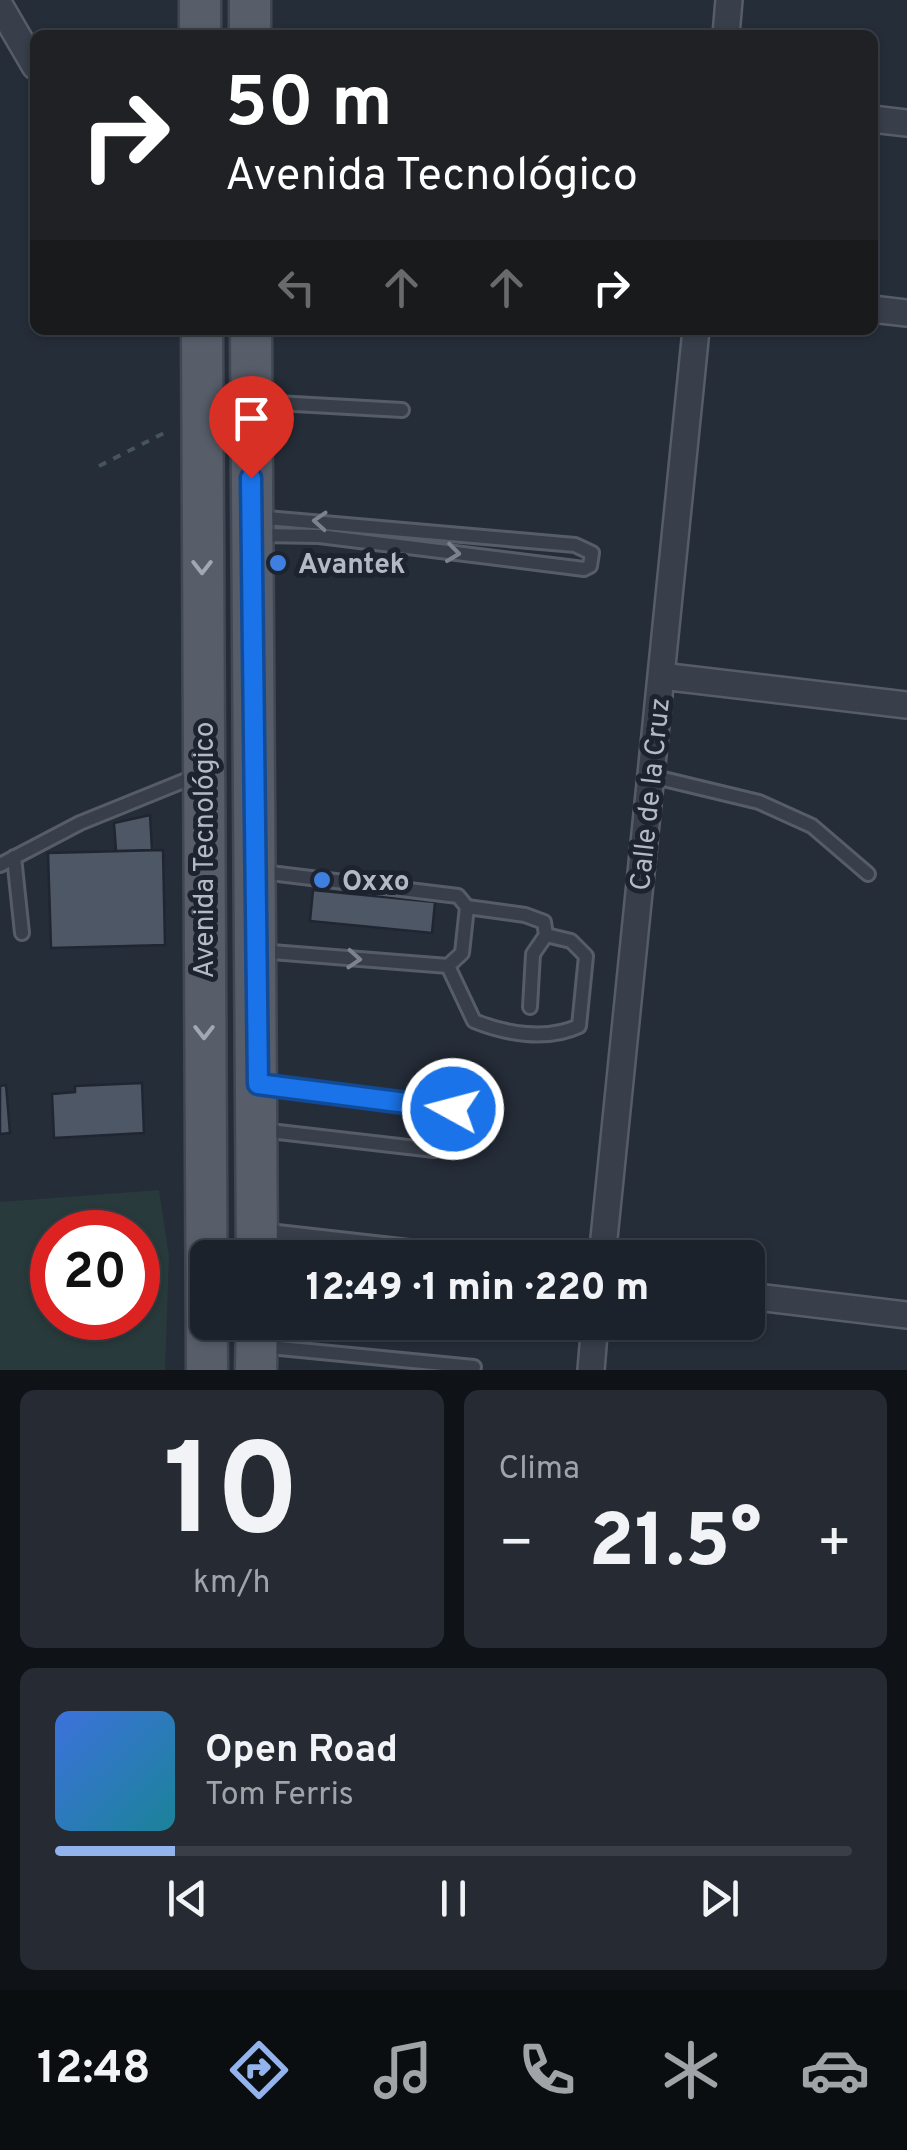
<!DOCTYPE html>
<html lang="es">
<meta charset="utf-8">
<style>
:root{--surface:#1c222b;--page:#252a33;--text:#f1f3f6;--muted:#a0a4a9;--line:#3a3f47;--accent:#93b3ec}
body{margin:0;font-family:Overpass,sans-serif;background:var(--page);color:var(--text);height:100vh;display:flex;flex-direction:column;font-size:38px;white-space:nowrap}
*{box-sizing:border-box;margin:0}
p{font-size:32px;color:var(--muted)}
.icon{flex:none;width:55px;height:55px;fill:none;stroke:currentColor;stroke-width:2;stroke-linecap:round;stroke-linejoin:round}
.map{position:relative;height:1370px;overflow:hidden}
.side{display:flex;flex-direction:column;gap:20px;padding:20px;background:#0f1318;flex:1}
.side>*{flex:none}
.banner{position:absolute;left:30px;top:30px;width:848px;height:305px;border-radius:15px;box-shadow:0 2px 8px #0004,0 0 0 2px var(--line);background:#202124;color:#fff;overflow:hidden}
.speed{position:absolute;left:30px;top:1210px;display:flex;gap:20px;font-size:50px;font-weight:700;text-align:center}
.speed>*{display:grid;place-content:center;width:130px;height:130px;border-radius:50%;background:var(--surface);box-shadow:0 2px 8px #0004,0 0 0 2px var(--line);line-height:1}
.speed .limit{border:15px solid #d22;background:#fff;color:#111}
.pin{position:absolute;display:grid;place-items:center;width:85px;height:85px;color:#fff;margin:-102px -42px;border-radius:50% 50% 50% 0;rotate:-45deg;box-shadow:0 0 10px #0007}
.pin .icon{rotate:45deg}
.me{position:absolute;width:110px;margin:-55px;rotate:277deg;stroke-linejoin:round;filter:drop-shadow(0 0 8px #0008)}
.turn{display:flex;align-items:center;gap:35px;height:210px;padding:0 30px;font-size:45px}
.turn .icon{width:130px;height:130px;stroke-width:2.5}
.turn b{display:block;font-size:70px;line-height:85px}
.lanes{display:flex;align-items:center;height:95px;padding:0 30px;background:#0003;justify-content:center;gap:50px;direction:ltr}
.lanes .off{opacity:.35}
.big{font-size:75px;font-weight:800;line-height:1.1}
.side .card{flex:1;display:flex;flex-direction:column;justify-content:center;gap:15px;min-width:0;padding:0 35px;border-radius:15px;background:var(--page)}
.side .dial{align-items:center;gap:0}
.dial b{font-size:130px;line-height:1}
.song{display:flex;align-items:center;gap:30px}
.cover{width:120px;height:120px;border-radius:15px;background:linear-gradient(135deg,hsl(220 70% 55%),hsl(190 70% 35%))}
.played{height:10px;border-radius:5px;background:linear-gradient(90deg,var(--accent) 15%,var(--line) 15%)}
.keys{display:flex;justify-content:space-around;direction:ltr}
.heat{display:flex;justify-content:space-between;align-items:center;font-size:55px;direction:ltr}
.side .tiles{flex:1;display:grid;gap:20px;grid-template-columns:1fr 1fr}
.card:last-child{grid-column:span 2}
.trip{position:absolute;left:190px;top:1240px;width:575px;height:100px;border-radius:15px;background:var(--surface);box-shadow:0 2px 8px #0004,0 0 0 2px var(--line);font-weight:800;line-height:100px;text-align:center}
.dock{display:flex;height:160px;justify-content:space-around;align-items:center;background:#0b0e11;color:var(--muted)}
.dock .icon{width:70px;height:70px}
.dock .active{color:var(--accent)}
.dock b{font-size:45px;color:var(--text)}
.map>svg:first-child{display:block}
.green{fill:#283a3b;fill-rule:evenodd}
.building{fill:#4e5765;stroke:#202631;stroke-width:2.5}
.lines{fill:none;stroke-linecap:round;stroke-linejoin:round}
.service-casing{stroke:#575d68;stroke-width:18}
.minor-casing{stroke:#575d68;stroke-width:30}
.primary-casing{stroke:#424853;stroke-width:45}
.path{stroke:#455558;stroke-width:4;stroke-dasharray:8 8;stroke-linecap:butt}
.service{stroke:#393f4a;stroke-width:12}
.minor{stroke:#393f4a;stroke-width:25}
.primary{stroke:#575e6a;stroke-width:40}
.oneway{stroke:#7d838e}
.oneway2{stroke:#a1a8b3}
.route-casing{stroke:#114b97;stroke-width:25}
.route{stroke:#1a73e8;stroke-width:18}
.shop-dot{fill:#3f7fe0;stroke:#1e242f;stroke-width:4}
.labels{text-anchor:middle;stroke-width:10;stroke-linejoin:round;paint-order:stroke}
.poi-label{font-size:28px;font-weight:bold;fill:#b4bac5;stroke:#1e242f;text-anchor:start}
.street-label{font-size:28px;fill:#b4bac5;stroke:#1e242f}
</style>
<div class="map">
<svg width="907" height="1370" viewBox="0 0 907 1370">
<rect width="100%" height="100%" fill="#252d39"/>
<path class="green" d="M159,1190L169,1257L165,1370H0V1202ZM52,1232H138V1318H52Z"/>
<path class="building" d="M150,815L152,850L116,851L114,823Z
M163,850L165,945L51,948L48,853Z
M313,890L435,902L432,933L310,921Z
M142,1083L144,1133L54,1138L52,1094L75,1092V1086Z
M6,1085L10,1133L0,1134V1086Z"/>
<g class="lines">
<g class="service-casing">
<path id="service" d="M258,402L402,410
M255,517L575,545L592,553L590,566L584,569L319,536L259,535
M651,776L759,802L812,826L868,874
M14,857L22,933
M0,865L80,823L196,776
M467,907L525,915L544,922L546,935
M259,951L448,966L462,953L467,907L458,896L262,872
M448,966L474,1021C506,1034 547,1041 579,1026L586,956L571,941L546,935L533,954L530,1007
M260,1085L453,1109
M261,1130L434,1150
M260,1230L445,1251
M259,1346L474,1367"/>
</g>
<g class="minor-casing">
<path id="minor" d="M0,6L35,66
M726,35L729,0
M872,119L907,123
M872,309L907,313
M661,676L907,705
M602,1258L696,330
M748,1296L907,1315
M591,1370L595,1322"/>
</g>
<g class="primary-casing">
<path id="primary" d="M200,35V0
M250,35V0
M202,330L207,1370
M251,330L257,1258
M256,1370L257,1322"/>
</g>
<path class="path" d="M99,466L170,430"/>
<use href="#service" class="service"/>
<use href="#minor" class="minor"/>
<use href="#primary" class="primary"/>
</g>
<defs><path id="oneway-chevron" d="M-2-3.5L2.5 0L-2 3.5" fill="none" stroke-width="1.6" stroke-linecap="round" stroke-linejoin="round" transform="scale(2.5)"/></defs>
<g class="oneway">
<use href="#oneway-chevron" transform="translate(320 521) rotate(-176)"/>
<use href="#oneway-chevron" transform="translate(453 553) rotate(7)"/>
<use href="#oneway-chevron" transform="translate(354 959) rotate(4)"/>
</g>
<g class="oneway2">
<use href="#oneway-chevron" transform="translate(202 567) rotate(90)"/>
<use href="#oneway-chevron" transform="translate(204 1032) rotate(90)"/>
</g>
<g class="lines">
<g class="route-casing">
<path id="route" d="M251,478L258,1084L453,1109"/>
</g>
<use href="#route" class="route"/>
</g>
<g class="shop-dot">
<circle cx="278" cy="563" r="10"/>
<circle cx="322" cy="880" r="10"/>
</g>
<g class="labels">
<g class="poi-label">
<text x="298" y="573">Avantek</text>
<text x="342" y="890">Oxxo</text>
</g>
<g class="street-label">
<text transform="translate(649 794) rotate(-84)" y="10">Calle de la Cruz</text>
<text transform="translate(203 850) rotate(-90)" y="10">Avenida Tecnológico</text>
</g>
</g>
</svg>
<div class="speed"><div class="limit">20</div></div>
<div class="pin" style="left:251px;top:478px;background:#d93025"><svg class="icon" aria-label="arrive" viewBox="0 0 24 24"><path d="M6 21V4h12l-3 4 3 4H6"/></svg></div>
<svg class="me" style="left:453px;top:1109px" viewBox="-20 -20 40 40"><circle r="17" fill="#1a73e8" stroke="#fff" stroke-width="3"/><path d="M0-11L8 9 0 5-8 9z" fill="#fff"/></svg>
<div class="trip">12:49 · 1 min · 220 m</div>
<div class="banner">
<div class="turn"><svg class="icon" aria-label="right" viewBox="0 0 24 24"><path d="M7 20v-9h11M14 6l5 5-5 5"/></svg><div><b>50 m</b>Avenida Tecnológico</div></div>
<div class="lanes"><svg class="icon off" aria-label="left" viewBox="0 0 24 24"><path d="M17 20v-9H6M10 6l-5 5 5 5"/></svg><svg class="icon off" aria-label="ahead" viewBox="0 0 24 24"><path d="M12 20V5M6 11l6-6 6 6"/></svg><svg class="icon off" aria-label="ahead" viewBox="0 0 24 24"><path d="M12 20V5M6 11l6-6 6 6"/></svg><svg class="icon" aria-label="right" viewBox="0 0 24 24"><path d="M7 20v-9h11M14 6l5 5-5 5"/></svg></div>
</div>
</div>
<section class="side">
<div class="tiles">
<div class="card dial"><b>10</b><p>km/h</p></div>
<div class="card"><p>Clima</p>
<div class="heat"><a>−</a><b class="big">21.5°</b><a>+</a></div>
</div>
<div class="card">
<div class="song"><i class="cover"></i><div><b>Open Road</b><p>Tom Ferris</p></div></div>
<div class="played"></div>
<div class="keys"><svg class="icon" aria-label="previous" viewBox="0 0 24 24"><path d="M18 5L8 12l10 7zM5 5v14"/></svg><svg class="icon" aria-label="pause" viewBox="0 0 24 24"><path d="M8 5v14M16 5v14"/></svg><svg class="icon" aria-label="next" viewBox="0 0 24 24"><path d="M6 5l10 7-10 7zM19 5v14"/></svg></div>
</div>
</div>
</section>
<nav class="dock">
<b>12:48</b>
<svg class="icon active" aria-label="directions" viewBox="0 0 24 24"><path d="M12 3l9 9-9 9-9-9zM9 14v-3h6M13 9l2 2-2 2"/></svg>
<svg class="icon" aria-label="music" viewBox="0 0 24 24"><path d="M9 18V5l10-2v13"/><circle cx="6" cy="18" r="3"/><circle cx="16" cy="16" r="3"/></svg>
<svg class="icon" aria-label="phone" viewBox="0 0 24 24"><path d="M5 4h4l2 5-3 2q2 4 5 5l2-3 5 2v4C11 20 4 13 5 4z"/></svg>
<svg class="icon" aria-label="climate" viewBox="0 0 24 24"><path d="M12 3v18M4 7l16 10M4 17L20 7"/></svg>
<svg class="icon" aria-label="car" viewBox="0 0 24 24"><path d="M5 17H2v-5l4-1 3-4h7l3 4 3 1v5h-3M9 17h6M6 11h13"/><circle cx="7" cy="17" r="2"/><circle cx="17" cy="17" r="2"/></svg>
</nav>
